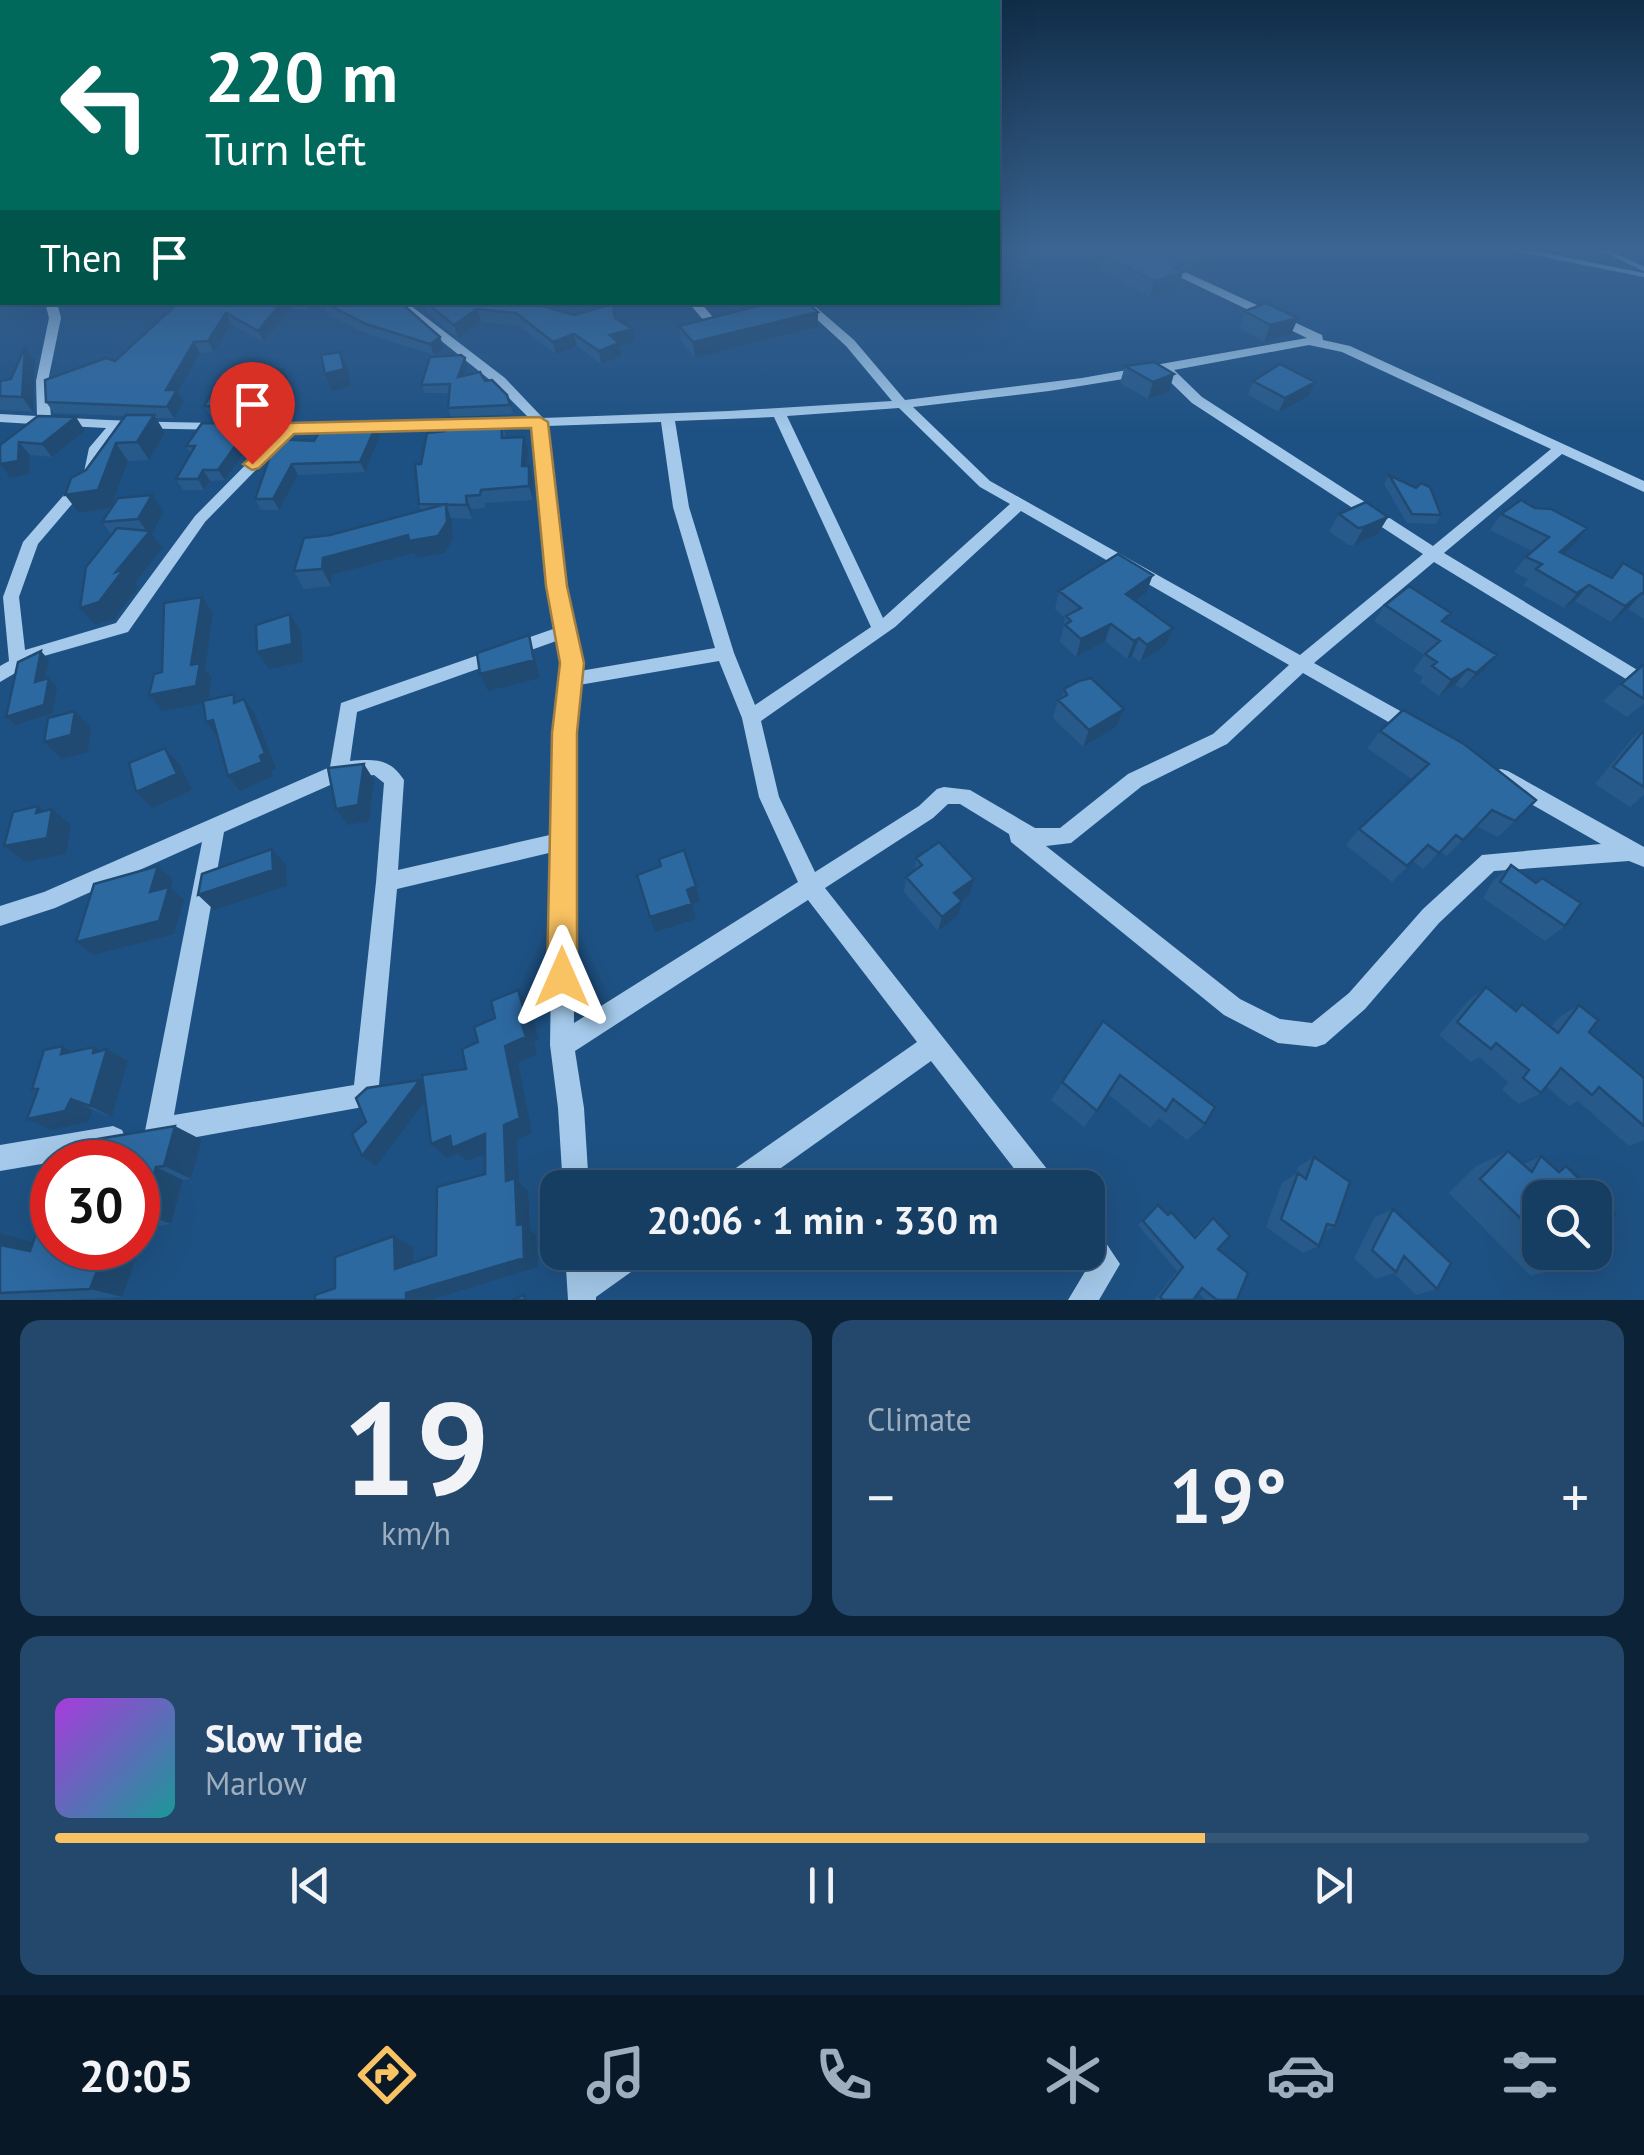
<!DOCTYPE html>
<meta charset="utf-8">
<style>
:root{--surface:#163d62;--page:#23486b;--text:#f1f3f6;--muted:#9eaebe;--line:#355677;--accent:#f9c263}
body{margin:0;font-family:"PT Sans",sans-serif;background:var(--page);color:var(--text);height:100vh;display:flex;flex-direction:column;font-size:38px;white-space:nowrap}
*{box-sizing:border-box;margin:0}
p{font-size:32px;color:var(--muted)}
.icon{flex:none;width:55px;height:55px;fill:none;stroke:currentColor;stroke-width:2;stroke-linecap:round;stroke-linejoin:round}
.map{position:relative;height:1300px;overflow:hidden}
.drawer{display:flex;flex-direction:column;gap:20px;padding:20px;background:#0c2236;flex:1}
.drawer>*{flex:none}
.top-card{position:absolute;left:0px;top:0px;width:1000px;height:305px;box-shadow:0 10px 40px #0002,0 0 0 2px var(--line);background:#00695c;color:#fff;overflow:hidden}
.controls{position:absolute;left:1522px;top:1180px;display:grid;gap:20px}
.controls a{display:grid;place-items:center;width:90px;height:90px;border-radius:20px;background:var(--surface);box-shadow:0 10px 40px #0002,0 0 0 2px var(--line);font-size:50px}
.speed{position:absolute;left:30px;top:1140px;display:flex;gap:20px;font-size:50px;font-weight:700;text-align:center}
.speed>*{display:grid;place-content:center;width:130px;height:130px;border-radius:50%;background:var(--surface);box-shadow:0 10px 40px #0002,0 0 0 2px var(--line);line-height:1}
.speed .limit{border:15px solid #d22;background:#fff;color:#111}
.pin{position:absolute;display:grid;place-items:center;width:85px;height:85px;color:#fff;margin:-102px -42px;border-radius:50% 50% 50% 0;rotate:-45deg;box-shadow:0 0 10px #0007}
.pin .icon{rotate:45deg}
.me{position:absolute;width:110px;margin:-55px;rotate:0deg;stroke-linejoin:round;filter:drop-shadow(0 0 8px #0008)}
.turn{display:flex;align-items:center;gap:35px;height:210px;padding:0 40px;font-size:45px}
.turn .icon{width:130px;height:130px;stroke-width:2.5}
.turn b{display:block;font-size:70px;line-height:85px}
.then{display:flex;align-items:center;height:95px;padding:0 40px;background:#0003;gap:20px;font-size:38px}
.big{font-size:75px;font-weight:700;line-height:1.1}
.drawer .tile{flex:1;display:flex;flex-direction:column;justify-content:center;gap:15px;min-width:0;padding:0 35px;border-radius:20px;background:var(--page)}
.drawer .dial{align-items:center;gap:0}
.dial b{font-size:130px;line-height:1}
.song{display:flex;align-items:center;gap:30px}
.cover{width:120px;height:120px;border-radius:15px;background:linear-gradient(135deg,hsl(280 70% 55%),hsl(180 70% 35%))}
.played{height:10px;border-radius:5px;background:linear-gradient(90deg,var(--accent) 75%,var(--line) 75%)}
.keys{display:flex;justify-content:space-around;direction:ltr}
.heat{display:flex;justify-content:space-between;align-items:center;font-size:55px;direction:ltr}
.drawer .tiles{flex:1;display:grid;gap:20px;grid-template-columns:1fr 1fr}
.tile:last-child{grid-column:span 2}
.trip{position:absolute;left:540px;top:1170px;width:565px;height:100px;border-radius:20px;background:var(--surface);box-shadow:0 10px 40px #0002,0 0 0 2px var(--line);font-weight:700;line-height:100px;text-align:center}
.tabs{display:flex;height:160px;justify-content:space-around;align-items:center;background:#091827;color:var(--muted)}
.tabs .icon{width:70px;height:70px}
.tabs .selected{color:var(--accent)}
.tabs b{font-size:45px;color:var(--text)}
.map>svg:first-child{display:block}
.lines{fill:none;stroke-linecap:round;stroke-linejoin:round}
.stream{stroke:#97c5eb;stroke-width:4}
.minor{fill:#a4c9ea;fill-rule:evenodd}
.wall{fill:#275a8a}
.shaded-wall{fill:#204a71}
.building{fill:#2d69a1;stroke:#204a71;stroke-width:2.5}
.route{fill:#f9c263;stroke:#a27e40;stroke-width:2.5}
</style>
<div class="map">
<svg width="1644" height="1300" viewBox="0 0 1644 1300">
<rect width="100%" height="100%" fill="#1e5183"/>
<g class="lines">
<path class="stream" d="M1510,248L1644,275
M1600,248L1644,269"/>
<path class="minor" d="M0,248H2V252H0Z
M998,248H1007L998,252Z
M1119,248H1133L1322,335L1323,340L1350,346L1644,481V492L1562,454L1444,553L1644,674V690L1434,562L1314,663L1420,722L1422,727L1420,732L1413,735L1406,732L1303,673L1227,744L1142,786L1071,843L1046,846L1240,999L1280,1019L1312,1023L1349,993L1423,909L1482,855L1601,844L1494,783L1491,777L1494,771L1501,769L1508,771L1644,847V867L1629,861L1494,871L1439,923L1365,1009L1325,1044L1316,1047L1278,1043L1224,1015L1011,842L1009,834L960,804H948L933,818L825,888L1055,1179L1059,1188H1029L931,1061L753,1188H716L720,1179L917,1042L808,900L575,1051L584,1108L589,1188H563L558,1108L550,1045L553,852L397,889L378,1096L374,1105L158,1144L149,1140L145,1131L202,842L55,908L0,926V906L44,892L330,767L341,703L556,628L548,586L534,426L294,431L205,522L128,632L44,656L0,682V666L9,661L3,597L23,542L84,472L89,448L106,428L48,425L39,430L34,429L33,424L0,422V414L37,416L36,381L49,318L45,302H57L61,318L48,381L51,417C210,427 369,423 529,418L495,384L393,302H406L505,378L543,418L729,411L892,401L846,346L798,302H810L854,340L905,400L1082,378L1307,338ZM1309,345L1342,352L1551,449L1433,546L1202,397L1174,370ZM1161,373L1192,403L1423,554L1300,655L990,481L913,407L1049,391ZM899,408L980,487L1010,504L883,618L787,416ZM774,417L871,627L755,705L734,653L689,507L675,421ZM661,422L673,507L715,648L580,671L575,634L577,630L573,625L564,586L547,426ZM120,428L279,431L195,516L116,623L25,650L19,597L38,544L96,476L103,449ZM1021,511L1289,665L1213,734L1128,774L1060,828H1035L970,790L944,787L937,789L919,806L815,872L779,797L761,721L895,627ZM559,640L563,663L556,733L554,834L398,870L404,780C390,758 374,759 350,761L357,712ZM719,661L742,718L759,797L798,882L574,1023V733L579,685ZM374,775L384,783L376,882L354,1085L174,1115L224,832L346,778Z
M688,302H700L717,322L729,318L735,322L719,329H711Z
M113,1126L122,1130L126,1139L122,1148L113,1152L0,1171V1145Z
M1088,1227L1098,1231L1120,1264L1099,1300H1068L1089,1265L1080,1252H1088Z
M565,1252H593L594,1264L611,1252H649L645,1262L596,1297V1300H568Z"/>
</g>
<path class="wall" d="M1166,248H1216L1213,260L1192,271L1181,266L1180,270L1183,272L1178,288L1150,297L1099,269L1102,253L1164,256Z
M179,302H310L308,310L291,308L264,342L231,324L214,352L200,353L178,392L184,402L174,418H156L165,433L149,460L128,461L111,508L79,513L86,470L125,416L54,413L46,402L115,361Z
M323,302L440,337L444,348L434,355L370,335L327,315Z
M424,302H554L555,306L552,309L574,315L635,341L620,346L622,356L601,364L577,346L556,354L519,326L481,322L458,338L428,314Z
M1245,311L1298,318L1291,334L1264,342L1239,328Z
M679,326L818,327L695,358L681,341Z
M465,358L467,366L464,376L485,381L507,395L513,414L451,417L448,408L449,393H425L421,385Z
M35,361L33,412L0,410V381L11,379Z
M1125,366L1169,392L1148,399L1120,383Z
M283,369L289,381L266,419H212L204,406L221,391Z
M1253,381L1315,382L1309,396L1279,412L1248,395Z
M501,417L506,437L528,450L527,466L533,479V500L485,503V508L471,509L472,519L451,518L453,539L445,553L416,558L414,553L332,575L331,586L304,589L294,571L330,535L421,511L419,504L421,464L445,431Z
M85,431L52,457L30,455L29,474L10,478L0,465V445Z
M257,434L225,480L210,481L204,490H183L176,479L191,454L186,446Z
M380,436L365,472L298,475L279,510H261L255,499L314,441Z
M1389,475L1441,515L1436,524L1407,523L1384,484Z
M152,495L164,512L152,534L163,548L135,583L138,587L114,620L95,625L112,535L102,522Z
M1535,508L1587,528L1575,544L1564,554L1611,577L1623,563L1644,575V619L1628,609L1611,622L1575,601L1564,608L1523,585L1528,579L1514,572L1526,557L1532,551L1490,530L1501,514Z
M1339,514L1388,517L1377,535L1354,545H1348L1329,531Z
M1059,591L1146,593L1136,601L1173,628L1166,645L1140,662L1132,656L1127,659L1105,641L1076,657L1060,642L1065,618L1055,609Z
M1385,605L1451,613L1444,622L1483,671L1462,689L1455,685L1439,696L1420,682L1423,677L1413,671L1424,655L1374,621Z
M1644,666V703L1627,717L1603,701L1621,684Z
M1064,689L1124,709L1117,726L1083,747L1053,718L1058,700L1061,699Z
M1644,728V795L1630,807L1595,784L1632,739Z
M1380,731L1515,821L1498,837L1476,826L1447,856L1440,851L1423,869L1413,861L1392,882L1346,845L1359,829L1413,780L1367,748Z
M916,858L970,895L961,901L958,916L938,931L904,892L906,877L915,870Z
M1511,865L1536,883L1542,878L1565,926L1545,941L1483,898L1493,881Z
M1486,987L1514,1009L1522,1004L1551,1027L1558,1018L1579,1005L1589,1032L1644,1078V1140L1629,1146L1578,1101L1569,1106L1546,1086L1541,1093L1519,1104L1502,1090L1508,1082L1479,1057L1471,1062L1439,1035L1468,1001Z
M1103,1021L1205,1124L1187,1140L1159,1118L1150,1128L1108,1094L1084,1127L1051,1100Z
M63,1046L74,1051L100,1050L107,1049L128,1061L112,1117L93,1110L88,1122L51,1130L37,1092L32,1089Z
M202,1140L191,1179L183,1180L171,1224L148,1228L122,1297L67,1300H0V1233L32,1242L28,1250L138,1248V1162Z
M1508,1151L1524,1164L1541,1156L1557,1170L1566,1166L1540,1198V1252H1580L1568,1265L1531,1276L1449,1193L1476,1166Z
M1314,1157L1335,1226L1324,1232L1319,1246L1303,1253L1266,1227L1282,1183L1296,1174L1298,1167Z
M1158,1205L1167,1215L1171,1212L1193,1237L1207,1222L1213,1218L1218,1249L1237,1300H1206L1198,1293L1193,1300H1154L1177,1271L1138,1225Z
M1393,1209L1437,1289L1416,1295L1394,1273L1376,1279L1354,1258L1375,1217Z"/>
<path class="shaded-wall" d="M1210,248H1216L1213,260L1192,271L1197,255Z
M1182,264L1179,274L1183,272L1178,288L1150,297L1154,281Z
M60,302H91L81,306L79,303L62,305Z
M282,302H289L291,308L264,342L258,331Z
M544,302H554L555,306L544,318L542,306Z
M751,302H768L751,308Z
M477,309L481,322L458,338L454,325Z
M818,312V327L695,358L693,342Z
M226,313L231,324L214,352L208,341Z
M1298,318L1291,334L1264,342L1270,325Z
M633,329L635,341L620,346L622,356L601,364L599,351L610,335Z
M574,334L577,346L556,354L553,342Z
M440,337L444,348L434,355L430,344Z
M194,342L200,353L178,392L184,402L174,418L167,407L166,390Z
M25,347L35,361L33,412L22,397Z
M340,352L348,369L351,386L332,391L325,374Z
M465,358L467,366L461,385L458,377Z
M283,369L289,381L266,419L260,407Z
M1174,374L1169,392L1148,399L1153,382Z
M1315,382L1309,396L1279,412L1285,398Z
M154,415L165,433L149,460L137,442Z
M76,417L85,431L52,457L42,444Z
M251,424L257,434L225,480L218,470Z
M376,426L380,436L365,472L360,462Z
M524,437L528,450L526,480L522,466Z
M19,442L30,455L29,474L10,478L0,464Z
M116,443L128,461L111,508L79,513L65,495Z
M292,464L298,475L279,510L273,499Z
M529,466L533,479V500L529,486Z
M203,470L210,481L204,490L198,479Z
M152,495L164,512L152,534L163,548L135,583L138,587L114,620L95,625L80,608L116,572L148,533L138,519Z
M466,496L471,509L472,519L467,505Z
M446,504L452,521L453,539L445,553L416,558L414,553L332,575L331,586L322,569L323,558Z
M1388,517L1377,535L1354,545L1364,527Z
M1587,528L1575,544L1548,568L1560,552Z
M1153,575L1146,593L1120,612L1126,594Z
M1589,585L1575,601L1564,608L1577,593Z
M1642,593L1628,609L1611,622L1625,606Z
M202,597L213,613L205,669L212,678L208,702L162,711L149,695L191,665Z
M290,614L301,632L303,662L269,669L257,652Z
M1111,624L1105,641L1076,657L1081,639Z
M1173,628L1166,645L1140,662L1147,645Z
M529,635L540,678L488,691L480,674Z
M1139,638L1132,656L1127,659L1134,641Z
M41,651L49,660L43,690L35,682Z
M1497,655L1483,671L1462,689L1476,673Z
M1468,669L1455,685L1439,696L1451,680Z
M49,678L57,687L53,713L15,725L6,717Z
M244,699L255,714L276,768L271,771L273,776L240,791L228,776Z
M1124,709L1117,726L1083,747L1089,730Z
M75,711L91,728L88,752L62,759L44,742Z
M213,720L218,737L206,722Z
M165,748L180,765L192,790L152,808L136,792Z
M364,764L374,780L369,821L348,825L336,809Z
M38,806L51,817L52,809L71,825L66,854L25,862L4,846L36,813Z
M272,849L286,865L287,886L214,910L198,895Z
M158,866L173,880L171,888L184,900L174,934L94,955L76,942Z
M974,879L970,895L951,908L954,893Z
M696,886L700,902L692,904L696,919L655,932L650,917L687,890Z
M962,901L958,916L938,931L942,917Z
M518,990L530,1008L539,1040L534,1042L537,1054L518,1063L532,1133L517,1140L519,1182L528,1191L530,1230L536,1235L538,1267L430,1300H406V1293L517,1225L506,1181L504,1125L505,1046L522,1025Z
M63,1046L85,1058L61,1054Z
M94,1047L106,1054L107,1049L128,1061L112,1117L90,1106Z
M420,1080L432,1092L376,1166L362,1156Z
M71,1099L93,1110L88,1122L51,1130L27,1119Z
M175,1126L202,1140L191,1179L164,1166Z
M485,1134L499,1148L467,1161L458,1153L447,1158L431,1144L450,1136Z
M156,1167L183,1180L171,1224L142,1213Z
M138,1224L148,1228L122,1297L90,1289L106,1248H138Z
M0,1233L32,1242L26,1254L0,1246Z
M394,1236L413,1247L414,1278L395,1269Z"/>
<path class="building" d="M1118,248H1148L1182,264L1175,268L1183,272L1154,281L1102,253Z
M1182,248H1210L1197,255Z
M179,302H282L258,331L226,313L208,341L194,342L166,390H177L167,407L46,402L45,380L106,358L115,361Z
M323,302H400L440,337L430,344L366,324Z
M425,302H544L542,306L574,315L613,304L615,318L633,329L610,335L619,343L599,351L574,334L553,342L516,313L477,309L454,325Z
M774,302H807L818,312L693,342L679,326Z
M1266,303L1298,318L1270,325L1245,311Z
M25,347L22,397L0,396V381L11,379Z
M340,352L344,369L325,374L321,355Z
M461,355L465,358L458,377L480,372L485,381L492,380L507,395L510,405L448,408L450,384L421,385L430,357Z
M1154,362L1174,374L1153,382L1125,366Z
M1280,364L1315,382L1285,398L1253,381Z
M283,369L260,407L204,406L213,391H221L225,376Z
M126,415H154L137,442L116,443L98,490L65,495L71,478L86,470Z
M38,416L76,417L42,444L19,442L18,461L0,464V445Z
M501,417L502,438L524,437L522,466H529V486L481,490L480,495L466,496L467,505L419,504L415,464H421L427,433L445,431L446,418Z
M202,423L251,424L218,470H203L198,479H176L195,446H186Z
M354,426H376L360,462L292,464L273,499H255L276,439L314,441L322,427L353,430Z
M1389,475L1416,488L1421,483L1430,487L1441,515L1412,514Z
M152,495L138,519L102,522L118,498Z
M1521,500L1535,508L1551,509L1587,528L1560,552L1612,578L1623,563L1644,575V594L1642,593L1625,606L1589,585L1577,593L1536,569L1542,564L1526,557L1549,537L1501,514Z
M1366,502L1388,517L1364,527L1358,528L1339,514Z
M446,504L447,522L438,536L409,541L408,535L323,558L322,569L294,571L304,538L330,535Z
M117,528L150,531L116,572L124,569L99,602L80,608L86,567Z
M1118,554L1153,575L1126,594L1173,628L1147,645L1139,638L1134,641L1111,624L1081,639L1065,625L1071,621L1066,616L1081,608L1059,591Z
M1409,586L1451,613L1442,621L1497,655L1476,673L1468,669L1451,680L1432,666L1437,662L1425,654L1440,641L1385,605Z
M202,597L191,665L200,663L196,686L149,695L154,674L162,672L164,603Z
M290,614L292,644L257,652L256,625Z
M529,635L534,660L480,674L477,653Z
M41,651L35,682L49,678L44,705L6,717L18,662Z
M1643,665L1644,666V699L1621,684Z
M1091,678L1124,709L1089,730L1058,700L1067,695L1064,689L1079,681Z
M234,694V703L244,699L265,753L260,756L262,762L228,776L213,720L206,722L203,701Z
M1403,710L1464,744L1536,800L1515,821L1492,810L1463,840L1456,835L1439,853L1428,845L1407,866L1359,829L1429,764L1380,731Z
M75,711L71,735L44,742L48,718Z
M1644,730V787L1613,767Z
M165,748L177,774L136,792L129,763Z
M364,764L358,805L336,809L328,768Z
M38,806L36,813L52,809L47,838L4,846L13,812Z
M939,842L974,879L954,893L962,901L942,917L906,877L922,865L916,858Z
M272,849L273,870L198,895L202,874Z
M684,850L696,886L687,890L692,904L650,917L637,875L661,866L659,859Z
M1511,865L1536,883L1542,878L1581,903L1565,926L1500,882Z
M158,866L150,892L169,887L159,921L76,942L94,884Z
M1486,987L1516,1011L1522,1004L1558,1033L1579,1005L1598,1020L1589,1032L1644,1078V1126L1599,1087L1592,1095L1561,1068L1541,1093L1523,1078L1529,1070L1496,1043L1491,1049L1457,1022Z
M518,990L528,1023L522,1025L526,1037L505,1046L520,1118L504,1125L506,1181L515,1178L517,1225L523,1224L524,1258L406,1293V1300H315V1295L335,1288V1257L394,1236L395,1269L436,1255L437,1187L485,1174V1134L452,1148L450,1136L431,1144L422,1075L466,1069L462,1049L478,1042L474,1027L495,1018L491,1001Z
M1103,1021L1215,1107L1205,1124L1173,1099L1166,1111L1120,1075L1097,1111L1062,1082Z
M63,1046L61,1054L94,1047L93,1053L107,1049L90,1106L71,1099L65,1111L27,1119L38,1089H32L44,1050Z
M420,1080L362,1156L352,1134L366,1122L356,1098L367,1088Z
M175,1126L164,1166L156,1167L142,1213L138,1214V1162H62L63,1160L80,1158L92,1140Z
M1508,1151L1532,1172L1541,1156L1559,1172L1566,1166L1615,1214L1595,1236V1198H1540V1237L1480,1179Z
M1314,1157L1350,1182L1335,1226L1327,1224L1319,1246L1281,1219L1298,1173L1306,1179Z
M52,1188V1248H106L90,1289L0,1293V1245L30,1251Z
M1158,1205L1168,1215L1171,1212L1195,1238L1213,1218L1230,1236L1218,1249L1248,1273L1237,1300H1217L1202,1288L1193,1300H1163L1160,1297L1183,1267L1143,1221Z
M1393,1209L1451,1263L1437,1289L1404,1256L1396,1272L1372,1250Z
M1555,1252H1580L1568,1265Z
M524,1295L525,1300H512Z"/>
<linearGradient id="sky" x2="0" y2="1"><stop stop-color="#102d48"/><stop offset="0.58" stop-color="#3b6593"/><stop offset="1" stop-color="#3b6593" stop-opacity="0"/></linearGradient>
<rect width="1644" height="430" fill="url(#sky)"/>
<path class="route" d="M540,417L548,422L567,586L584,663L577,733V977L573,988L562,992L551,988L547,977L552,733L560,663L546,586L531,428L294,434L259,468L252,470L243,464L289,423Z"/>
</svg>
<div class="controls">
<a><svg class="icon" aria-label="search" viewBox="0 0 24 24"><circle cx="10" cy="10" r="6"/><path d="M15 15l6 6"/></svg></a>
</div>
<div class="speed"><div class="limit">30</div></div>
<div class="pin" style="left:252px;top:464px;background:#d93025"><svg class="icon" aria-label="arrive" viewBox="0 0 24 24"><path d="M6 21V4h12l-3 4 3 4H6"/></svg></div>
<svg class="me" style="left:562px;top:977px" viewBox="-20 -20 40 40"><path d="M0-17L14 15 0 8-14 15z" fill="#f9c263" stroke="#fff" stroke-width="4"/></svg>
<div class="trip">20:06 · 1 min · 330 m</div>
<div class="top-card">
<div class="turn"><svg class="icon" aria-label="left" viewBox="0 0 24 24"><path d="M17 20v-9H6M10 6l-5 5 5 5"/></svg><div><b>220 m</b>Turn left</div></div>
<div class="then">Then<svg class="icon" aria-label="arrive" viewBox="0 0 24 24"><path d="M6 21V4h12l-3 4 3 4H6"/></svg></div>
</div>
</div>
<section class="drawer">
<div class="tiles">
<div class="tile dial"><b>19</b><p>km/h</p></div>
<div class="tile"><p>Climate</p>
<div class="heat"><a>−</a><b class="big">19°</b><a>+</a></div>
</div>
<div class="tile">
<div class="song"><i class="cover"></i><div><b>Slow Tide</b><p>Marlow</p></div></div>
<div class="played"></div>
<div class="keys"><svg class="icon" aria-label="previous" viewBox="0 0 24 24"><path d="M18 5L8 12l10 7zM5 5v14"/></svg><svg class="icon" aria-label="pause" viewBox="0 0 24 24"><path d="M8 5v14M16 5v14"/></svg><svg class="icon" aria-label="next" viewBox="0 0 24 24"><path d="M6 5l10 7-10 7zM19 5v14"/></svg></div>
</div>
</div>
</section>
<nav class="tabs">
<b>20:05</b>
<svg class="icon selected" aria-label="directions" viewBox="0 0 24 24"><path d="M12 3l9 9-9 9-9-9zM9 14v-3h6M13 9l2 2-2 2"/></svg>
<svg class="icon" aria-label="music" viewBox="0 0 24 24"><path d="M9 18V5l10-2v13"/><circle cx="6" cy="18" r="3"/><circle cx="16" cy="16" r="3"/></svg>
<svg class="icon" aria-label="phone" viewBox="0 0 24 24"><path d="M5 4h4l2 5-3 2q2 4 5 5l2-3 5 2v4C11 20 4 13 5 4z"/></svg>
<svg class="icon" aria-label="climate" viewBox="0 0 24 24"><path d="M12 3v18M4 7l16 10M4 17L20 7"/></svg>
<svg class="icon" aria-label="car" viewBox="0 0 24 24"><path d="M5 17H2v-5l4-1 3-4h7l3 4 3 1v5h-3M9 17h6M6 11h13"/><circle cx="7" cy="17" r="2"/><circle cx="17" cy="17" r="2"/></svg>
<svg class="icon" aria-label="filters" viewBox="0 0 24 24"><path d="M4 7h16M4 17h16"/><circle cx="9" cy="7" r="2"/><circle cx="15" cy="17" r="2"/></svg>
</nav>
